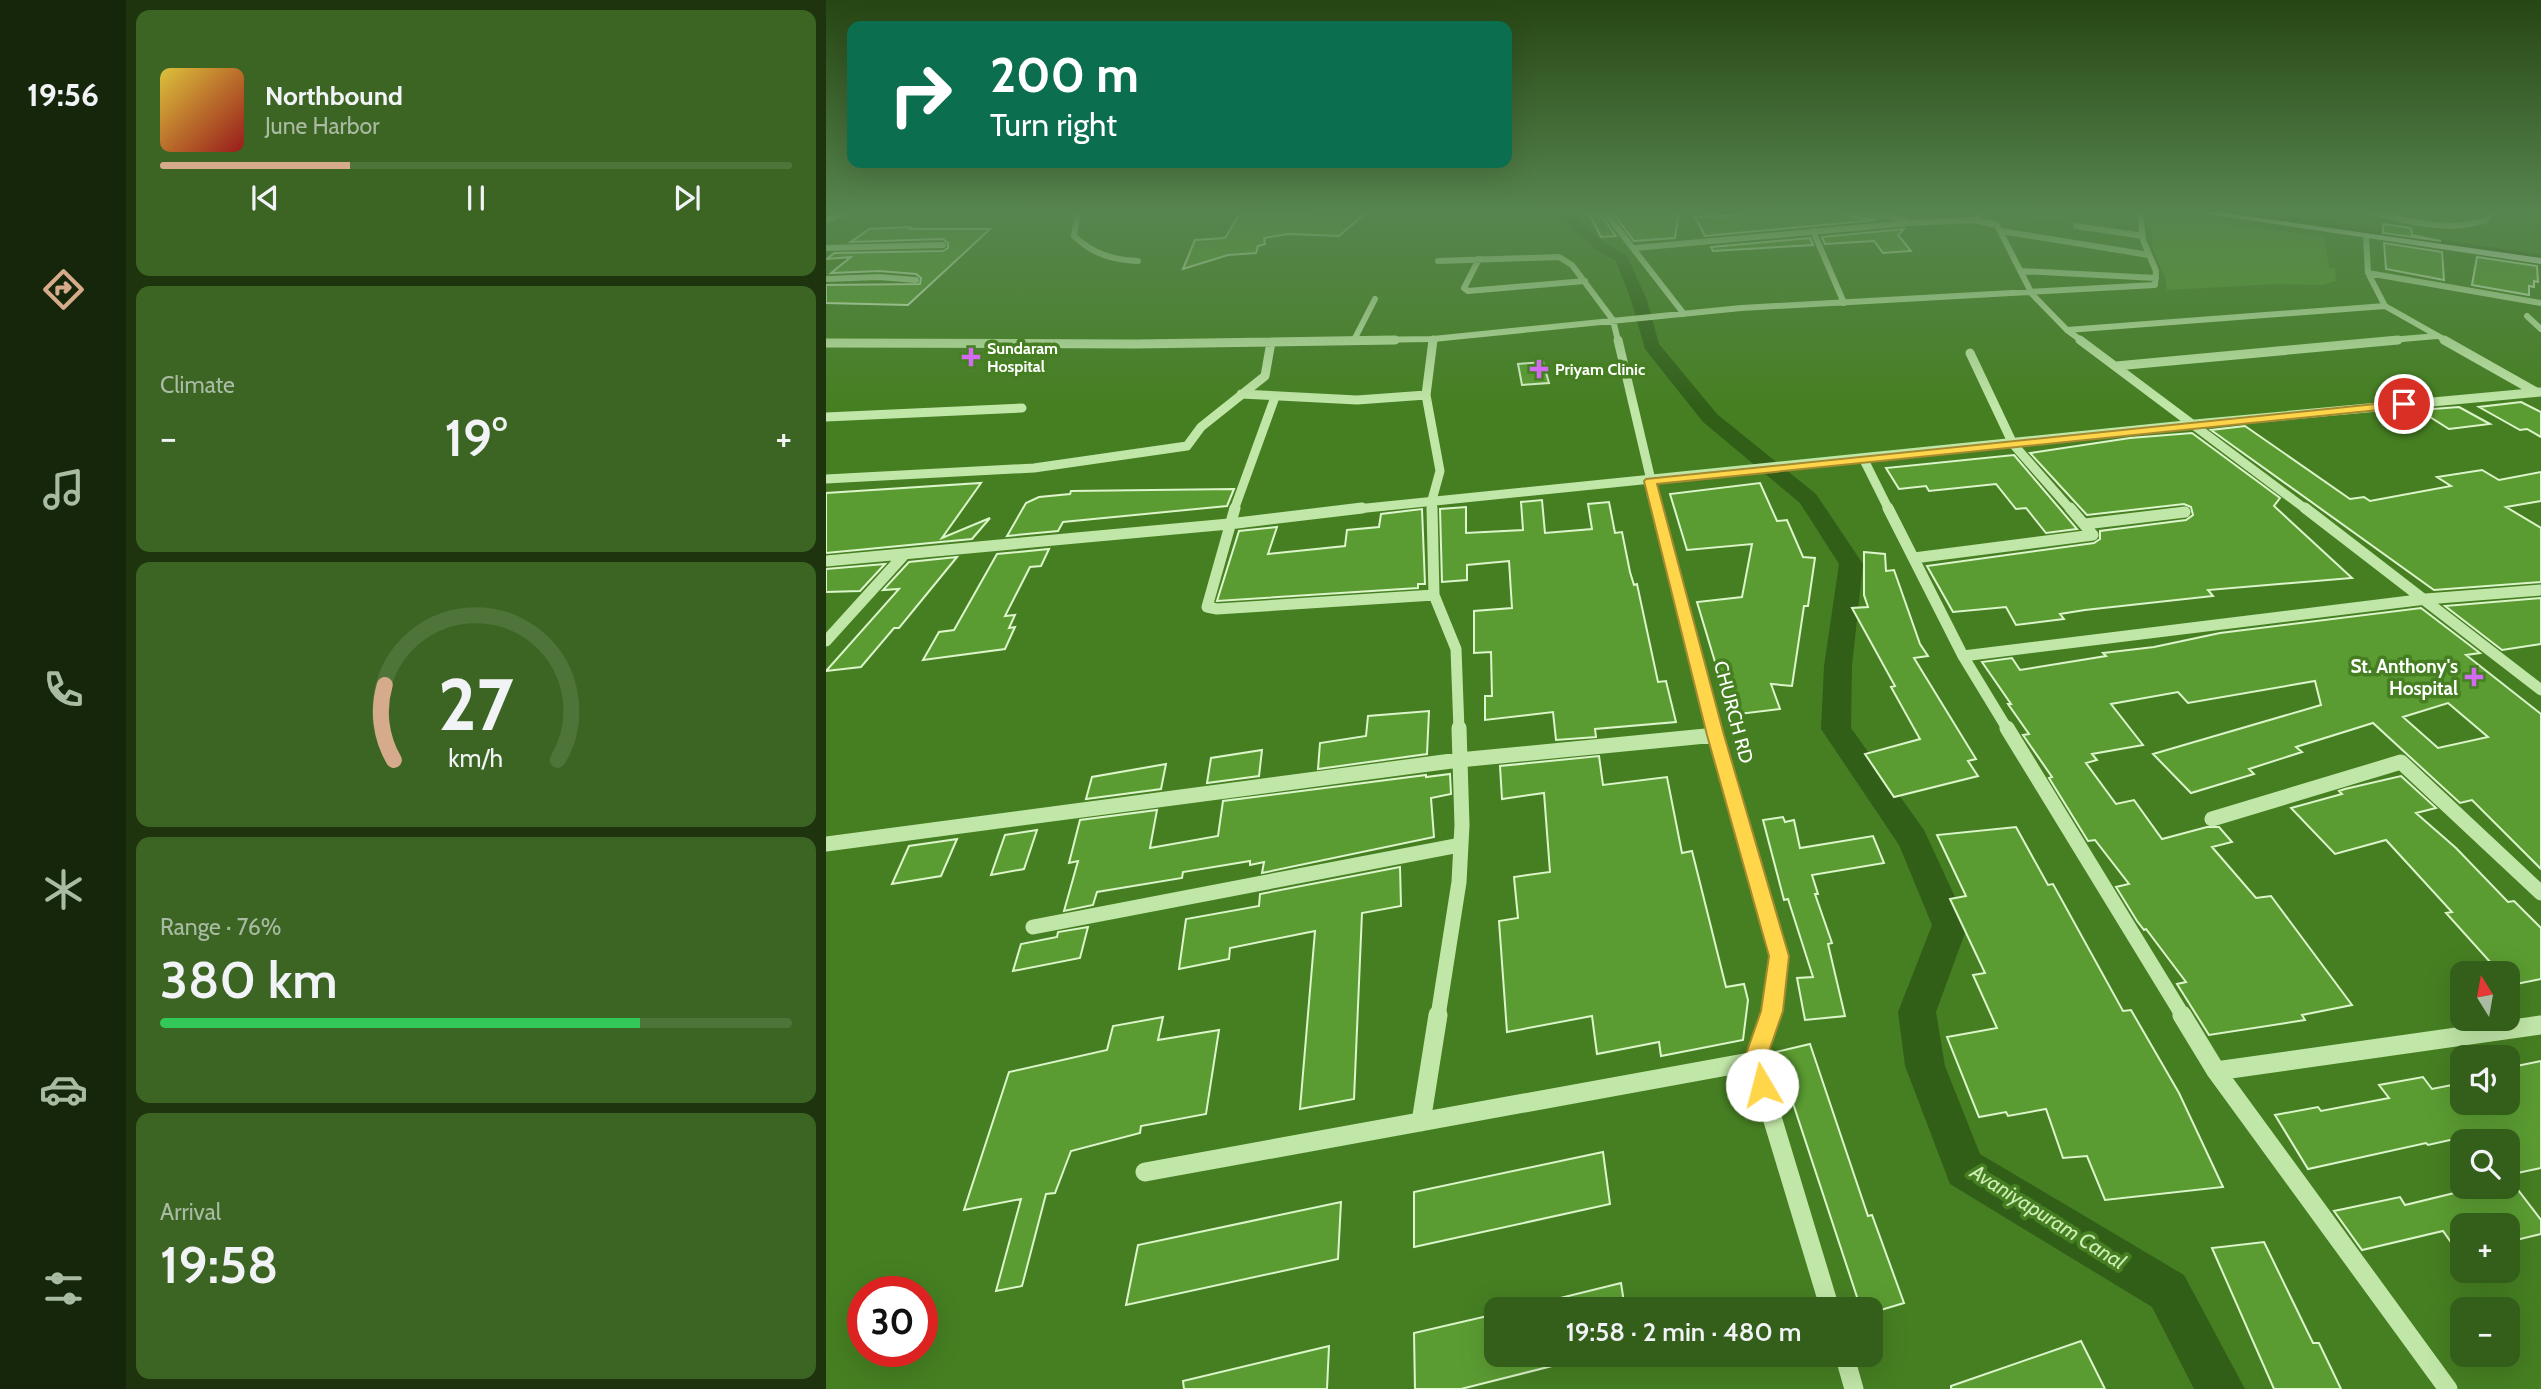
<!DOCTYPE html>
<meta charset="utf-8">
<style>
:root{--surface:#345f1a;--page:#3c6523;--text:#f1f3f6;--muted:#a9bba2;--line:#4e7439;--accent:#d6ab8b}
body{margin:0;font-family:Cabin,sans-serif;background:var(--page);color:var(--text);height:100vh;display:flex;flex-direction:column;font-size:26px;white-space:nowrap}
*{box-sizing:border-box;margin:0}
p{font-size:23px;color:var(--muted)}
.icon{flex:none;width:38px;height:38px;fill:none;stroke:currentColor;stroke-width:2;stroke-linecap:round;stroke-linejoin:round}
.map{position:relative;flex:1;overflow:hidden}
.details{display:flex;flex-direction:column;gap:10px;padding:10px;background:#1d340e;width:700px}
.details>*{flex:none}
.hud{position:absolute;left:21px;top:21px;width:665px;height:147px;border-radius:14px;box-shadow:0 7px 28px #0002;background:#0b6e4f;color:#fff;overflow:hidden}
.needle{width:46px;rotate:349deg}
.tools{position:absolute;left:1624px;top:961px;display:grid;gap:14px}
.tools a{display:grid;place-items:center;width:70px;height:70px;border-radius:14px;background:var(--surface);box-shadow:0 7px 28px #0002;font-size:35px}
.speed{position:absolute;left:21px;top:1276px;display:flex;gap:14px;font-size:35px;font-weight:700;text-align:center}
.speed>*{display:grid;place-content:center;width:91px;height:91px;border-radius:50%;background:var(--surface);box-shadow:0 7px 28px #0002;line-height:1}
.speed .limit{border:10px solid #d22;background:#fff;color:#111}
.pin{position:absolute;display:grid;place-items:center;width:60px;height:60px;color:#fff;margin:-30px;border:4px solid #fff;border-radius:50%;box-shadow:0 2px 7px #0007}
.me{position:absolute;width:77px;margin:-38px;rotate:352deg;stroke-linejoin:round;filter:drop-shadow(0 0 5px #0008)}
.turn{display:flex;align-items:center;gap:24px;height:147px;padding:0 28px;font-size:32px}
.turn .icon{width:91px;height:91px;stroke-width:2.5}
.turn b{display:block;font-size:49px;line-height:60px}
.big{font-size:52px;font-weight:600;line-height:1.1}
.details .tile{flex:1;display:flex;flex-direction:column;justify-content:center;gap:10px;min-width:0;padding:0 24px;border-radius:14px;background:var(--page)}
.details .dial{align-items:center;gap:0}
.dial svg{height:182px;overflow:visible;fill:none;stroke:var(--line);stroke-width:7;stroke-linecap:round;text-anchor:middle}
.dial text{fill:var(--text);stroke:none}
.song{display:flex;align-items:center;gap:21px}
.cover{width:84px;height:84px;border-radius:10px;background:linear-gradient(135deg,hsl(50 70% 55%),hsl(0 70% 35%))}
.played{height:7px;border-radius:4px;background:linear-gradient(90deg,var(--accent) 30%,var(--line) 30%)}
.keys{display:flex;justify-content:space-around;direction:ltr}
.heat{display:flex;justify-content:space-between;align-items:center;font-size:38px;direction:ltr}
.charge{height:10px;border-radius:5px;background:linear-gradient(90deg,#34c759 76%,var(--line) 0)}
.trip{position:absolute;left:658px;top:1297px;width:399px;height:70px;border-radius:14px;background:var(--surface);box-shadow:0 7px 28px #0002;font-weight:600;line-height:70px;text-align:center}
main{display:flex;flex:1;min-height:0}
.dock{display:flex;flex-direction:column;width:126px;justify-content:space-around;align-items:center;background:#15260a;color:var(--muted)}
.dock .icon{width:49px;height:49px}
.dock .selected{color:var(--accent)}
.dock b{font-size:32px;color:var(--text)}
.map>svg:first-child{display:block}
.green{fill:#56972d}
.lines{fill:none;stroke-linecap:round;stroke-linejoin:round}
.canal{fill:#325f18;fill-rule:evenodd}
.building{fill:#5b9c32;stroke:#dcf5cb;stroke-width:2;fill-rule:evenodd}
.minor-far4{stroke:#c1e7a8;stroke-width:6}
.minor-far3{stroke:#c1e7a8;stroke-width:9}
.minor-far2{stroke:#c1e7a8;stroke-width:11}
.minor-far1{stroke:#c1e7a8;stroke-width:15}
.minor{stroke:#c1e7a8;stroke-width:19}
.major{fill:#f0fde9;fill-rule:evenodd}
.route{fill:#ffd54a;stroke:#a68a30;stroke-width:2}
.poi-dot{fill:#d36af2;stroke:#467f22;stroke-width:2.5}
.labels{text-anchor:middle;stroke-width:7;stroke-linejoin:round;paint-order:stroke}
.far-poi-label{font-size:16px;font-weight:bold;fill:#fff;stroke:#467f22;text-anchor:start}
.poi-label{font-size:19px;font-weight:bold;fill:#fff;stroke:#467f22;text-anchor:end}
.street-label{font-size:19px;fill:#fff;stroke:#467f22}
.water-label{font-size:21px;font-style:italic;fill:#cbeeb3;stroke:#467f22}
</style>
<main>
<nav class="dock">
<b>19:56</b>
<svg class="icon selected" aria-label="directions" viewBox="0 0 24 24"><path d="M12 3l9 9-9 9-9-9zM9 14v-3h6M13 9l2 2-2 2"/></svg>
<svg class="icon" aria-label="music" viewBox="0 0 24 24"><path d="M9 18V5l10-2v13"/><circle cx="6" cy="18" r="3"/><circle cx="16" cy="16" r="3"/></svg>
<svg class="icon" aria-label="phone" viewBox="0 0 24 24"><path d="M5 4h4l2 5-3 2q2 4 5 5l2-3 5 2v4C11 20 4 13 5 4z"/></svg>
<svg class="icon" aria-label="climate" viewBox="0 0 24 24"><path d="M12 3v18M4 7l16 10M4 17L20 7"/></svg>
<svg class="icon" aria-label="car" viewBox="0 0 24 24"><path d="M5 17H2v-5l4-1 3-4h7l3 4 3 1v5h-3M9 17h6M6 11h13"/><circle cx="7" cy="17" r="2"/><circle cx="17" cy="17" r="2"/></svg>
<svg class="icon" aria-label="filters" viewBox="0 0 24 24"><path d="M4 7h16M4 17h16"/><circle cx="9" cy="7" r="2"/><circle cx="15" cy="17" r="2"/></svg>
</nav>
<section class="details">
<div class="tile">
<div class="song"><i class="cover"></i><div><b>Northbound</b><p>June Harbor</p></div></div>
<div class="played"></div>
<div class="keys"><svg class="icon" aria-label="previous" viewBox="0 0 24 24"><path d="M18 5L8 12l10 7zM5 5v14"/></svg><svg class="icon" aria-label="pause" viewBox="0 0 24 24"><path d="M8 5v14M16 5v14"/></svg><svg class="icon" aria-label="next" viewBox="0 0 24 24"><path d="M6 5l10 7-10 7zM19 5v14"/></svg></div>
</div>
<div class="tile"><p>Climate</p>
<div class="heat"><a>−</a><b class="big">19°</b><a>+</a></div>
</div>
<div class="tile dial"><svg viewBox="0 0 100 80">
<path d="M14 69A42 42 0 1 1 86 69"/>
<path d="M14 69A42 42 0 0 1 10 36" stroke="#d6ab8b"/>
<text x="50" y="56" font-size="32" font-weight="700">27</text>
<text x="50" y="72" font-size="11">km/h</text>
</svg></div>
<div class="tile"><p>Range · 76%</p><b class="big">380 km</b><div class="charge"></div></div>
<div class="tile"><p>Arrival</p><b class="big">19:58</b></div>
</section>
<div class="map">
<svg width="1715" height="1389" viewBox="0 0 1715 1389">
<rect width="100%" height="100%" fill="#467f22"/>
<path class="green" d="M1165,211H1248L1243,224Z
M1324,213L1498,237L1503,268L1509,269L1510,281L1496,285L1451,284L1341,290L1339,277L1327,250Z"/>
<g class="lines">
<path class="canal" d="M727,211H741L782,245L801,256L821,300L833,344L891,414L990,494L1037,564L1026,666L1025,728L1098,830L1142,925L1110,1012L1119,1066L1154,1154L1358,1275L1419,1389H1368L1326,1307L1124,1184L1079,1066L1072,1012L1106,925L1073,845L995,729L998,666L1013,564L974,503L877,422L819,349L805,300L790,261L772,251Z
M1398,211H1431L1715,255V263L1404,215Z"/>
</g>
<path class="building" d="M493,211H542L513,236L462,234L438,238L439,244L432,246L430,253L402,255L357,269L369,240L399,238L413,215Z
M762,211H772L790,236L775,237Z
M785,211H853L849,238L808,241Z
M914,211H1019L1024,216L1051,220L879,236L869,217L912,215Z
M1557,224L1585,228L1586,235L1615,241L1557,233Z
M85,227L83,229H164L82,305L0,303V285L94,284L95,278L90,274L53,271L5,273L25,257L1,259L8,253L117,251L122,248V243L117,239L25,242L43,229Z
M1078,229L1072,235L1085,251L1057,253L1048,241L999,244L996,237Z
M984,238L987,245L887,251L885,247Z
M1558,243L1616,252L1618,280L1560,269Z
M1651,257L1711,266L1712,282L1708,281V287L1703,286V295L1646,285Z
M717,362L723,383L696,385L692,364Z
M1695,402L1715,412V437L1701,429L1694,430L1653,407Z
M1633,407L1664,424L1623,429L1593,410Z
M1419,426L1524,499L1538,497L1544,501L1625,486L1611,477L1656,470L1673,480L1715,472V501L1680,507L1715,528V582L1608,590L1385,430Z
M1366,433L1454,498L1448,506L1526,578L1382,590L1387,596L1259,610L1234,614L1238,619L1190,625L1180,607L1127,612L1101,566L1268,543L1274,539V531L1360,520L1367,515L1365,507L1358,504L1261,515L1204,453L1304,438Z
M1188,455L1251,529L1220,533L1200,508L1190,509L1170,484L1103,491L1100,486L1073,489L1060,468Z
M155,483L116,538L164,518L146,539L0,553V493Z
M934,483L951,521L961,520L977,557L989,558L982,606H978L966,686L945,684L954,709L905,715L871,602L916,597L926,544L861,550L844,494Z
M408,489L401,506L237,522L232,531L181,536L200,503L213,497L244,494L245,491Z
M716,500L719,533L766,529L762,504L783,502L789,533L796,532L804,572L808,585L811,584L832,682L840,681L850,722L769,729L770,737L730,740L727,712L659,720V696H666L665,652L648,653V611L686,608L683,561L641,565V580L616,582L614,509L640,507V533L697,530L695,502Z
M596,509L599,584H592V588L391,601L413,531L451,527L442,554L519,546L521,530L553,527L555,514Z
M223,549L215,566L204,567L179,616L189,615L183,628L189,627L179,649L97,660L113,632L128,630L171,554Z
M1038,552L1059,554L1060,571L1068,570L1094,644L1102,656L1088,658L1150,759L1142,761L1152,776L1068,797L1039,754L1094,739L1065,687L1069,686L1026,608L1042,607L1038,595Z
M131,557L73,628H68L35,667L0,671L73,589L57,590L83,562Z
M59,564L34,591L0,592V569Z
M1715,598V644L1676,650L1619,606Z
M1595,608L1654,653L1640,655L1715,714V869L1646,800L1634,803L1547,723L1470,747L1476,752L1423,769L1428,774L1365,793L1327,754L1495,705L1489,681L1362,703L1352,692L1285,704L1317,745L1266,754L1271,760L1260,763L1290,804L1308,800L1336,839L1381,827H1393L1406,842L1386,847L1430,898L1445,896L1526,1005L1476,1015L1479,1020L1383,1035L1351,984L1360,982L1320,929L1318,930L1311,921L1290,887L1303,884L1269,840L1262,841L1223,778L1226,777L1197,735L1203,734L1182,704H1185L1156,662L1186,658L1194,670L1280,656L1277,653L1328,647L1394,633ZM1622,703L1662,737L1612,748L1577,717Z
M603,711L601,754L492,769L494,743L540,736L542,716Z
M436,750L433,776L381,783L385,758Z
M773,756L777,785L841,777L856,853L866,851L900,987L918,984L922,1000L917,1040L835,1056L833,1042L771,1054L766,1016L681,1032L673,921L692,918L688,877L724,872L718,793L676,799L674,766Z
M340,764L335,789L260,799L266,777Z
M624,774L625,794L605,798L608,837L436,873L438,862L424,865V861L357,872L356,878L271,892L267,905L238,911L252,861L243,863L254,820L331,810L324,848L392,836L397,801L600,775V777Z
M1575,776L1610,808L1590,813L1630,848L1682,902L1688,901L1715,928V979L1685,985L1682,973H1674L1620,913L1626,912L1560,840L1509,854L1465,808L1516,794L1513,791L1519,789Z
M957,817L959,822L968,820L974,848L1047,836L1058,863L986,875L992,894H989L1006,943L1002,944L1019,1016L979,1020L971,978L987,977L962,899L958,900L937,820Z
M1190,827L1222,885L1227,884L1297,1011L1305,1010L1353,1093L1397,1187L1279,1200L1261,1156L1237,1158L1220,1109L1182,1116L1180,1112L1153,1117L1121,1037L1171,1028L1147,975L1159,973L1124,899L1140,896L1111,835Z
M211,830L198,869L165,875L179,835Z
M131,839L115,876L66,884L83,846Z
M574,867L575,906L536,913L528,1099L474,1109L489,931L404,948L403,959L353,969L360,919L433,906L434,894Z
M262,927L254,958L187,971L195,944L231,937L232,932Z
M337,1017L332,1040L393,1030L380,1114L315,1126L314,1133L245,1151L229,1193L220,1194L196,1286L170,1291L195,1199L138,1210L183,1072L281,1050L287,1026Z
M984,1044L1042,1216L1046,1215L1078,1303L1045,1313V1309H1035L950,1052Z
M1715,1061V1168L1682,1175V1141L1624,1140L1602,1145L1600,1143L1482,1169L1449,1115L1492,1107L1495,1111L1563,1098L1553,1085L1597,1077L1606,1089L1636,1083V1102H1682V1075L1691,1073L1686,1067Z
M777,1152L784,1204L588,1247V1192Z
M1657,1186H1689L1715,1220V1234L1682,1242V1225H1636V1258L1617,1231L1536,1250L1508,1211L1574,1197L1579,1205Z
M515,1202L512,1259L300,1305L312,1245Z
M1438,1242L1487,1343H1493L1515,1389H1448L1386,1248Z
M795,1283L799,1309H723L722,1301Z
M670,1314V1354H741L742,1362L635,1389H589L588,1333Z
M1255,1341L1279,1389H1125V1386Z
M503,1346L501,1389H358L357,1381Z"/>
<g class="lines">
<path class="minor-far4" d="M252,211L248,236C267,254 287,260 312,261
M778,211L858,314
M1025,211L1069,217L1083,223L1147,220
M1157,211L1147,220L1171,225L1206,294L1241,330L1256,341
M1543,211C1578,221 1625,233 1660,220L1666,211
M0,220L26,211
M1250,226L1317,236
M987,231L1018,303
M1175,231L1323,255
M0,248L117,245
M809,248L1083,223
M653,259L638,288L642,291L759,281
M612,261L733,257L746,265L787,320L792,341
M1195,271L1330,278
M1542,273L1715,303
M0,279L53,277L90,280
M1559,306L1621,341
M1701,316L1715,329
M1241,330L1559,306L1542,273L1540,236
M528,340L549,299
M465,341L607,339L915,308L1329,285L1330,271L1317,240L1314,211
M1553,341L1611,336"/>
<path class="minor-far3" d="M792,340L832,510
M1254,340L1481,510
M1618,340L1710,392
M0,343L310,344L569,340
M1144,353L1187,444L1245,510
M1290,366L1572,340
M415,394L531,400L600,395
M0,417L196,408
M1038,460L1063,510
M0,479L208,468L361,446L375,427L439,376L445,342
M408,510L449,397
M521,510L1369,424L1715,392
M606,510V500L614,471L600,395L607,340"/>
<path class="minor-far2" d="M409,508L381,607L391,609L608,595L606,508
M831,508L889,730
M1062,508L1137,656L1182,730
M1479,508L1715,690
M1259,524L1359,512
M1088,558L1267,535L1244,508
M0,561L403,524L536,508
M608,595L630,649L633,730
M0,641L77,556
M1137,656L1600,599L1715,590"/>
<path class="minor-far1" d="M888,728L953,956L944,1016
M1181,728L1357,1016
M1386,819L1575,762L1715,893
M0,844L633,760L890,735
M207,927L634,845
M612,1016L633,882L636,825L633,728"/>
<path class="minor" d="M945,1015L929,1061L1004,1309
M1356,1015L1390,1071L1622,1389
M1390,1071L1715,1025
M595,1122L612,1015
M319,1172L929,1061
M1018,1354L1028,1389"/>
<path class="major" d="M1362,211H1384L1715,258V264Z"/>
</g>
<linearGradient id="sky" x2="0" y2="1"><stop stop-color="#264613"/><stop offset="0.52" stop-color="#57854f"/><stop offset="1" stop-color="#57854f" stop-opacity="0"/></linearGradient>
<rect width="1715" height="406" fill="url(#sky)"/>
<path class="route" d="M1578,401L1584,404L1582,407L831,484L898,735L963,956L957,1011L940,1060L948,1085L944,1093L936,1097L928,1093L918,1060L935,1011L943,956L881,735L818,481L820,479Z"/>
<g class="poi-dot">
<path d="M141.5 346.5h7v7h7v7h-7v7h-7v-7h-7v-7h7z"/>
<path d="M709.5 358.5h7v7h7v7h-7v7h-7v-7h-7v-7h7z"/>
<path d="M1644.5 666.5h7v7h7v7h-7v7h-7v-7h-7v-7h7z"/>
</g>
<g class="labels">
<g class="far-poi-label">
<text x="161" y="354">Sundaram<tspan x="161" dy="18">Hospital</tspan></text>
<text x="729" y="375">Priyam Clinic</text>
</g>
<g class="poi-label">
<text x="1632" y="673">St. Anthony's<tspan x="1632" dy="22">Hospital</tspan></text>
</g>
<g class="street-label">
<text transform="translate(908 712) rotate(75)" y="7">CHURCH RD</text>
</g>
<g class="water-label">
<text transform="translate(1222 1217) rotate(32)" y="7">Avaniyapuram Canal</text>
</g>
</g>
</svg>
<div class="tools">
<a><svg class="needle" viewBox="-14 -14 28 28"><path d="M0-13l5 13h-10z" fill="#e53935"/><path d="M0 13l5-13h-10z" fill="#a9bba2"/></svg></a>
<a><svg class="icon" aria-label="sound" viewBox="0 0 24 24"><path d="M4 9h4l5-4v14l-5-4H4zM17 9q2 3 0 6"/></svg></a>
<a><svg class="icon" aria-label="search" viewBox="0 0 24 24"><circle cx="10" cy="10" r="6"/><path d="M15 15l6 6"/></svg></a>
<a>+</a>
<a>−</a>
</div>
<div class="speed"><div class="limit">30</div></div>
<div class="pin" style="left:1578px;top:404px;background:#d93025"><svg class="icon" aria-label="arrive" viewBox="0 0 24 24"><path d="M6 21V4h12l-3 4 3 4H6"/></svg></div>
<svg class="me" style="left:936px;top:1085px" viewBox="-20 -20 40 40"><circle r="19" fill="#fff"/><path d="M0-13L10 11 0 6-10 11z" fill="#ffd54a"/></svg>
<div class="trip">19:58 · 2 min · 480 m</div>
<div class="hud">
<div class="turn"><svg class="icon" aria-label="right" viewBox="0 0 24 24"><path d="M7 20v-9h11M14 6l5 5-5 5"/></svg><div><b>200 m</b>Turn right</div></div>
</div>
</div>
</main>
